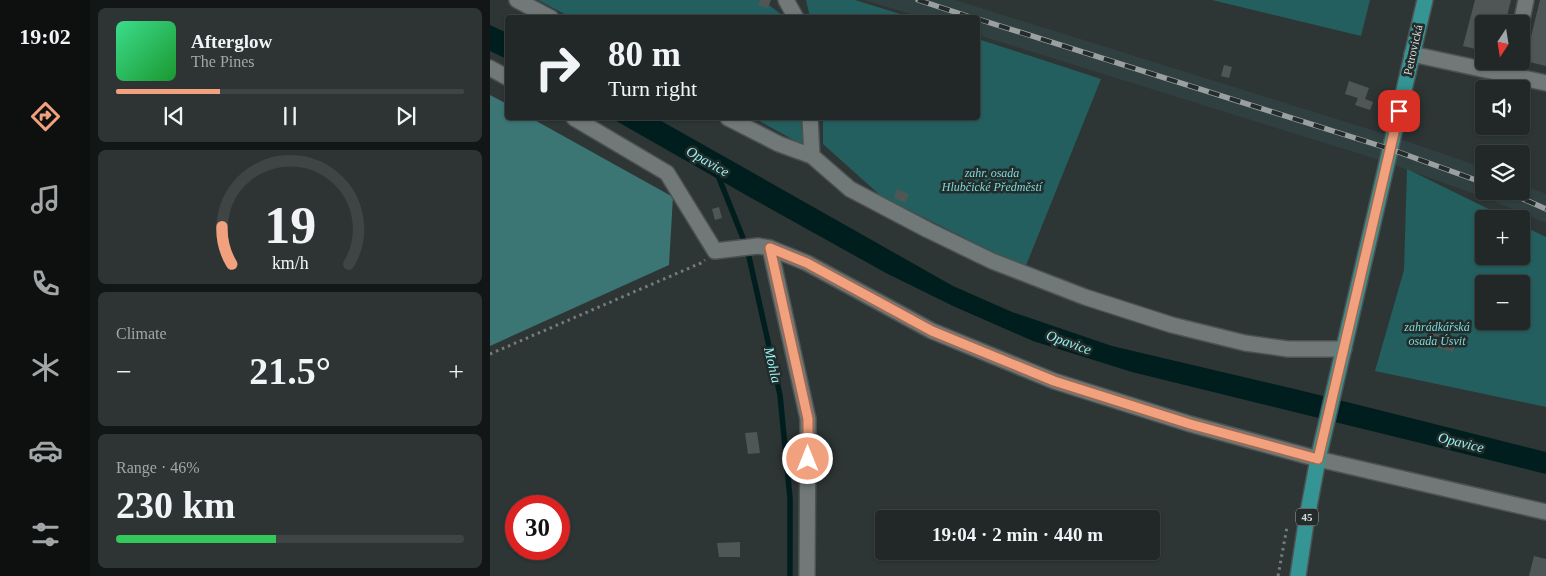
<!DOCTYPE html>
<meta charset="utf-8">
<style>
:root{--surface:#222828;--page:#2e3434;--text:#f1f3f6;--muted:#a2a6a8;--line:#3f4445;--accent:#f1a17d}
body{margin:0;font-family:Georgia,serif;background:var(--page);color:var(--text);height:100vh;display:flex;flex-direction:column;font-size:19px;white-space:nowrap}
*{box-sizing:border-box;margin:0}
p{font-size:16px;color:var(--muted)}
.icon{flex:none;width:28px;height:28px;fill:none;stroke:currentColor;stroke-width:2;stroke-linecap:round;stroke-linejoin:round}
.map{position:relative;flex:1;overflow:hidden}
.side{display:flex;flex-direction:column;gap:8px;padding:8px;background:#131616;width:400px}
.side>*{flex:none}
.hud{position:absolute;left:15px;top:15px;width:475px;height:105px;border-radius:5px;box-shadow:0 1px 4px #0004,0 0 0 1px var(--line);background:#222828;color:var(--text);overflow:hidden}
.needle{width:32px;rotate:192deg}
.fabs{position:absolute;left:985px;top:15px;display:grid;gap:10px}
.fabs a{display:grid;place-items:center;width:55px;height:55px;border-radius:5px;background:var(--surface);box-shadow:0 1px 4px #0004,0 0 0 1px var(--line);font-size:25px}
.speed{position:absolute;left:15px;top:495px;display:flex;gap:10px;font-size:25px;font-weight:700;text-align:center}
.speed>*{display:grid;place-content:center;width:65px;height:65px;border-radius:50%;background:var(--surface);box-shadow:0 1px 4px #0004,0 0 0 1px var(--line);line-height:1}
.speed .limit{border:8px solid #d22;background:#fff;color:#111}
.pin{position:absolute;display:grid;place-items:center;width:42px;height:42px;color:#fff;margin:-21px;border-radius:10px;box-shadow:0 2px 8px #0006}
.me{position:absolute;width:55px;margin:-28px;rotate:0deg;stroke-linejoin:round;filter:drop-shadow(0 0 4px #0008)}
.turn{display:flex;align-items:center;gap:18px;height:105px;padding:0 20px;font-size:22px}
.turn .icon{width:65px;height:65px;stroke-width:2.5}
.turn b{display:block;font-size:35px;line-height:42px}
.big{font-size:38px;font-weight:700;line-height:1.1}
.side .tile{flex:1;display:flex;flex-direction:column;justify-content:center;gap:8px;min-width:0;padding:0 18px;border-radius:8px;background:var(--page)}
.side .dial{align-items:center;gap:0}
.dial svg{height:130px;overflow:visible;fill:none;stroke:var(--line);stroke-width:7;stroke-linecap:round;text-anchor:middle}
.dial text{fill:var(--text);stroke:none}
.song{display:flex;align-items:center;gap:15px}
.cover{width:60px;height:60px;border-radius:8px;background:linear-gradient(135deg,hsl(150 70% 55%),hsl(130 70% 35%))}
.played{height:5px;border-radius:2px;background:linear-gradient(90deg,var(--accent) 30%,var(--line) 30%)}
.keys{display:flex;justify-content:space-around;direction:ltr}
.heat{display:flex;justify-content:space-between;align-items:center;font-size:28px;direction:ltr}
.charge{height:8px;border-radius:4px;background:linear-gradient(90deg,#34c759 46%,var(--line) 0)}
.trip{position:absolute;left:385px;top:510px;width:285px;height:50px;border-radius:5px;background:var(--surface);box-shadow:0 1px 4px #0004,0 0 0 1px var(--line);font-weight:700;line-height:50px;text-align:center}
main{display:flex;flex:1;min-height:0}
.tab-bar{display:flex;flex-direction:column;width:90px;justify-content:space-around;align-items:center;background:#0e1010;color:var(--muted)}
.tab-bar .icon{width:35px;height:35px}
.tab-bar .selected{color:var(--accent)}
.tab-bar b{font-size:22px;color:var(--text)}
.map>svg:first-child{display:block}
.built{fill:#304040}
.green{fill:#245f5f;fill-rule:evenodd}
.forest{fill:#3b7574}
.water{fill:#001e1e}
.lines{fill:none;stroke-linecap:round;stroke-linejoin:round}
.stream{stroke:#001e1e;stroke-width:5.5}
.building{fill:#4e5656}
.minor-casing{stroke:#4c5251;stroke-width:18}
.major-casing{stroke:#4c5251;stroke-width:18}
.path{stroke:#767c7c;stroke-width:3;stroke-dasharray:2.5 4;stroke-linecap:butt}
.minor{stroke:#707978;stroke-width:15}
.major{stroke:#359594;stroke-width:15}
.rail-casing{stroke:#9a9f9f;stroke-width:5.5}
.rail{stroke:#242b2b;stroke-width:4;stroke-dasharray:11;stroke-linecap:butt}
.route-casing{stroke:#9d6951;stroke-width:12}
.route{stroke:#f1a17d;stroke-width:9}
.labels{text-anchor:middle;stroke-width:5;stroke-linejoin:round;paint-order:stroke}
.shield{fill:#242b2b;stroke:#a1a6a6;stroke-width:1}
.shield-label{font-size:11px;font-weight:bold;fill:#d7dbdb}
.street-label{font-size:12px;fill:#d7dbdb;stroke:#242b2b}
.park-label{font-size:12px;font-style:italic;fill:#7cdbda;stroke:#242b2b}
.water-label{font-size:14px;font-style:italic;fill:#97f6f5;stroke:#242b2b}
</style>
<main>
<nav class="tab-bar">
<b>19:02</b>
<svg class="icon selected" aria-label="directions" viewBox="0 0 24 24"><path d="M12 3l9 9-9 9-9-9zM9 14v-3h6M13 9l2 2-2 2"/></svg>
<svg class="icon" aria-label="music" viewBox="0 0 24 24"><path d="M9 18V5l10-2v13"/><circle cx="6" cy="18" r="3"/><circle cx="16" cy="16" r="3"/></svg>
<svg class="icon" aria-label="phone" viewBox="0 0 24 24"><path d="M5 4h4l2 5-3 2q2 4 5 5l2-3 5 2v4C11 20 4 13 5 4z"/></svg>
<svg class="icon" aria-label="climate" viewBox="0 0 24 24"><path d="M12 3v18M4 7l16 10M4 17L20 7"/></svg>
<svg class="icon" aria-label="car" viewBox="0 0 24 24"><path d="M5 17H2v-5l4-1 3-4h7l3 4 3 1v5h-3M9 17h6M6 11h13"/><circle cx="7" cy="17" r="2"/><circle cx="17" cy="17" r="2"/></svg>
<svg class="icon" aria-label="filters" viewBox="0 0 24 24"><path d="M4 7h16M4 17h16"/><circle cx="9" cy="7" r="2"/><circle cx="15" cy="17" r="2"/></svg>
</nav>
<section class="side">
<div class="tile">
<div class="song"><i class="cover"></i><div><b>Afterglow</b><p>The Pines</p></div></div>
<div class="played"></div>
<div class="keys"><svg class="icon" aria-label="previous" viewBox="0 0 24 24"><path d="M18 5L8 12l10 7zM5 5v14"/></svg><svg class="icon" aria-label="pause" viewBox="0 0 24 24"><path d="M8 5v14M16 5v14"/></svg><svg class="icon" aria-label="next" viewBox="0 0 24 24"><path d="M6 5l10 7-10 7zM19 5v14"/></svg></div>
</div>
<div class="tile dial"><svg viewBox="0 0 100 80">
<path d="M14 69A42 42 0 1 1 86 69"/>
<path d="M14 69A42 42 0 0 1 8 46" stroke="#f1a17d"/>
<text x="50" y="56" font-size="32" font-weight="700">19</text>
<text x="50" y="72" font-size="11">km/h</text>
</svg></div>
<div class="tile"><p>Climate</p>
<div class="heat"><a>−</a><b class="big">21.5°</b><a>+</a></div>
</div>
<div class="tile"><p>Range · 46%</p><b class="big">230 km</b><div class="charge"></div></div>
</section>
<div class="map">
<svg width="1056" height="576" viewBox="0 0 1056 576">
<rect width="100%" height="100%" fill="#2e3535"/>
<path class="built" d="M374,0H465L904,137L994,168V191H1031V184L1056,194V223L996,198L896,162L488,35V18L431,17Z"/>
<path class="green" d="M48,0H272L295,17H80Z
M316,0H365L420,17H320Z
M722,0H880L871,36Z
M488,39L611,79L535,268L391,196L333,144V118H488Z
M264,118H311L313,145Z
M917,169L1019,219H994V256H1031V225L1056,237V407L885,371L914,270ZM994,284H1031V321H994Z"/>
<path class="forest" d="M0,95L17,104L18,118H41L183,197L179,265L0,346Z"/>
<path class="water" d="M0,25L17,33V59L0,51Z
M121,118H166L463,286L522,312L622,346L809,390L1056,452V474L642,372L543,341L463,306L396,273L263,199Z"/>
<g class="lines">
<path class="stream" d="M227,173L257,248L290,395L300,498V576"/>
</g>
<path class="building" d="M270,0H281L278,8L268,5Z
M985,0H1021L1015,24H994V51L973,46Z
M1050,0H1056V66L1035,61Z
M734,65L742,67L739,78L731,76Z
M859,81L879,88L875,99L883,102L880,110L865,105L868,98L855,94Z
M407,189L419,194L415,203L404,198Z
M229,207L232,218L225,220L222,209Z
M937,332L967,339L963,352L935,344Z
M267,432L270,453L258,454L255,433Z
M250,542V557H229L227,543Z
M1044,556L1056,559V576H1039Z"/>
<g class="lines">
<g class="minor-casing">
<path id="minor" d="M27,0L61,18
M296,0L306,18
M1031,24L1036,0
M922,54L1056,83
M0,68L18,78
M84,118L177,173L225,251L268,246L280,248L317,263L442,331L564,381L700,424L828,459L1056,512
M238,118L289,144L322,156L360,189L438,230L502,261L595,297L682,325L755,343L798,349H854
M320,118L322,156
M280,248L318,419L317,576"/>
</g>
<g class="major-casing">
<path id="major" d="M808,576L816,523L828,459L935,0"/>
</g>
<path class="path" d="M0,354L211,263L215,260
M788,576L797,527"/>
<use href="#minor" class="minor"/>
<use href="#major" class="major"/>
<g class="rail-casing">
<path id="rail" d="M428,0L483,18
M488,19L900,149L994,183
M1015,191L1056,209"/>
</g>
<use href="#rail" class="rail"/>
</g>
<g class="lines">
<g class="route-casing">
<path id="route" d="M318,459V419L280,248L317,263L442,331L564,381L700,424L828,459L909,111"/>
</g>
<use href="#route" class="route"/>
</g>
<g class="labels">
<rect class="shield" x="806" y="508.5" width="22" height="17" rx="4"/>
<g class="shield-label">
<text x="817" y="521">45</text>
</g>
<g class="street-label">
<text transform="translate(923 50) rotate(-77)" y="4">Petrovická</text>
</g>
<g class="park-label">
<text x="502" y="177">zahr. osada<tspan x="502" dy="14">Hlubčické Předměstí</tspan></text>
<text x="947" y="331">zahrádkářská<tspan x="947" dy="14">osada Úsvit</tspan></text>
</g>
<g class="water-label">
<text transform="translate(218 161) rotate(30)" y="5">Opavice</text>
<text transform="translate(579 342) rotate(20)" y="5">Opavice</text>
<text transform="translate(283 365) rotate(77)" y="5">Mohla</text>
<text transform="translate(971 442) rotate(14)" y="5">Opavice</text>
</g>
</g>
</svg>
<div class="fabs">
<a><svg class="needle" viewBox="-14 -14 28 28"><path d="M0-13l5 13h-10z" fill="#e53935"/><path d="M0 13l5-13h-10z" fill="#a2a6a8"/></svg></a>
<a><svg class="icon" aria-label="sound" viewBox="0 0 24 24"><path d="M4 9h4l5-4v14l-5-4H4zM17 9q2 3 0 6"/></svg></a>
<a><svg class="icon" aria-label="layers" viewBox="0 0 24 24"><path d="M12 4l9 5-9 5-9-5zM3 14l9 5 9-5"/></svg></a>
<a>+</a>
<a>−</a>
</div>
<div class="speed"><div class="limit">30</div></div>
<div class="pin" style="left:909px;top:111px;background:#d93025"><svg class="icon" aria-label="arrive" viewBox="0 0 24 24"><path d="M6 21V4h12l-3 4 3 4H6"/></svg></div>
<svg class="me" style="left:318px;top:459px" viewBox="-20 -20 40 40"><circle r="17" fill="#f1a17d" stroke="#fff" stroke-width="3"/><path d="M0-11L8 9 0 5-8 9z" fill="#fff"/></svg>
<div class="trip">19:04 · 2 min · 440 m</div>
<div class="hud">
<div class="turn"><svg class="icon" aria-label="right" viewBox="0 0 24 24"><path d="M7 20v-9h11M14 6l5 5-5 5"/></svg><div><b>80 m</b>Turn right</div></div>
</div>
</div>
</main>
